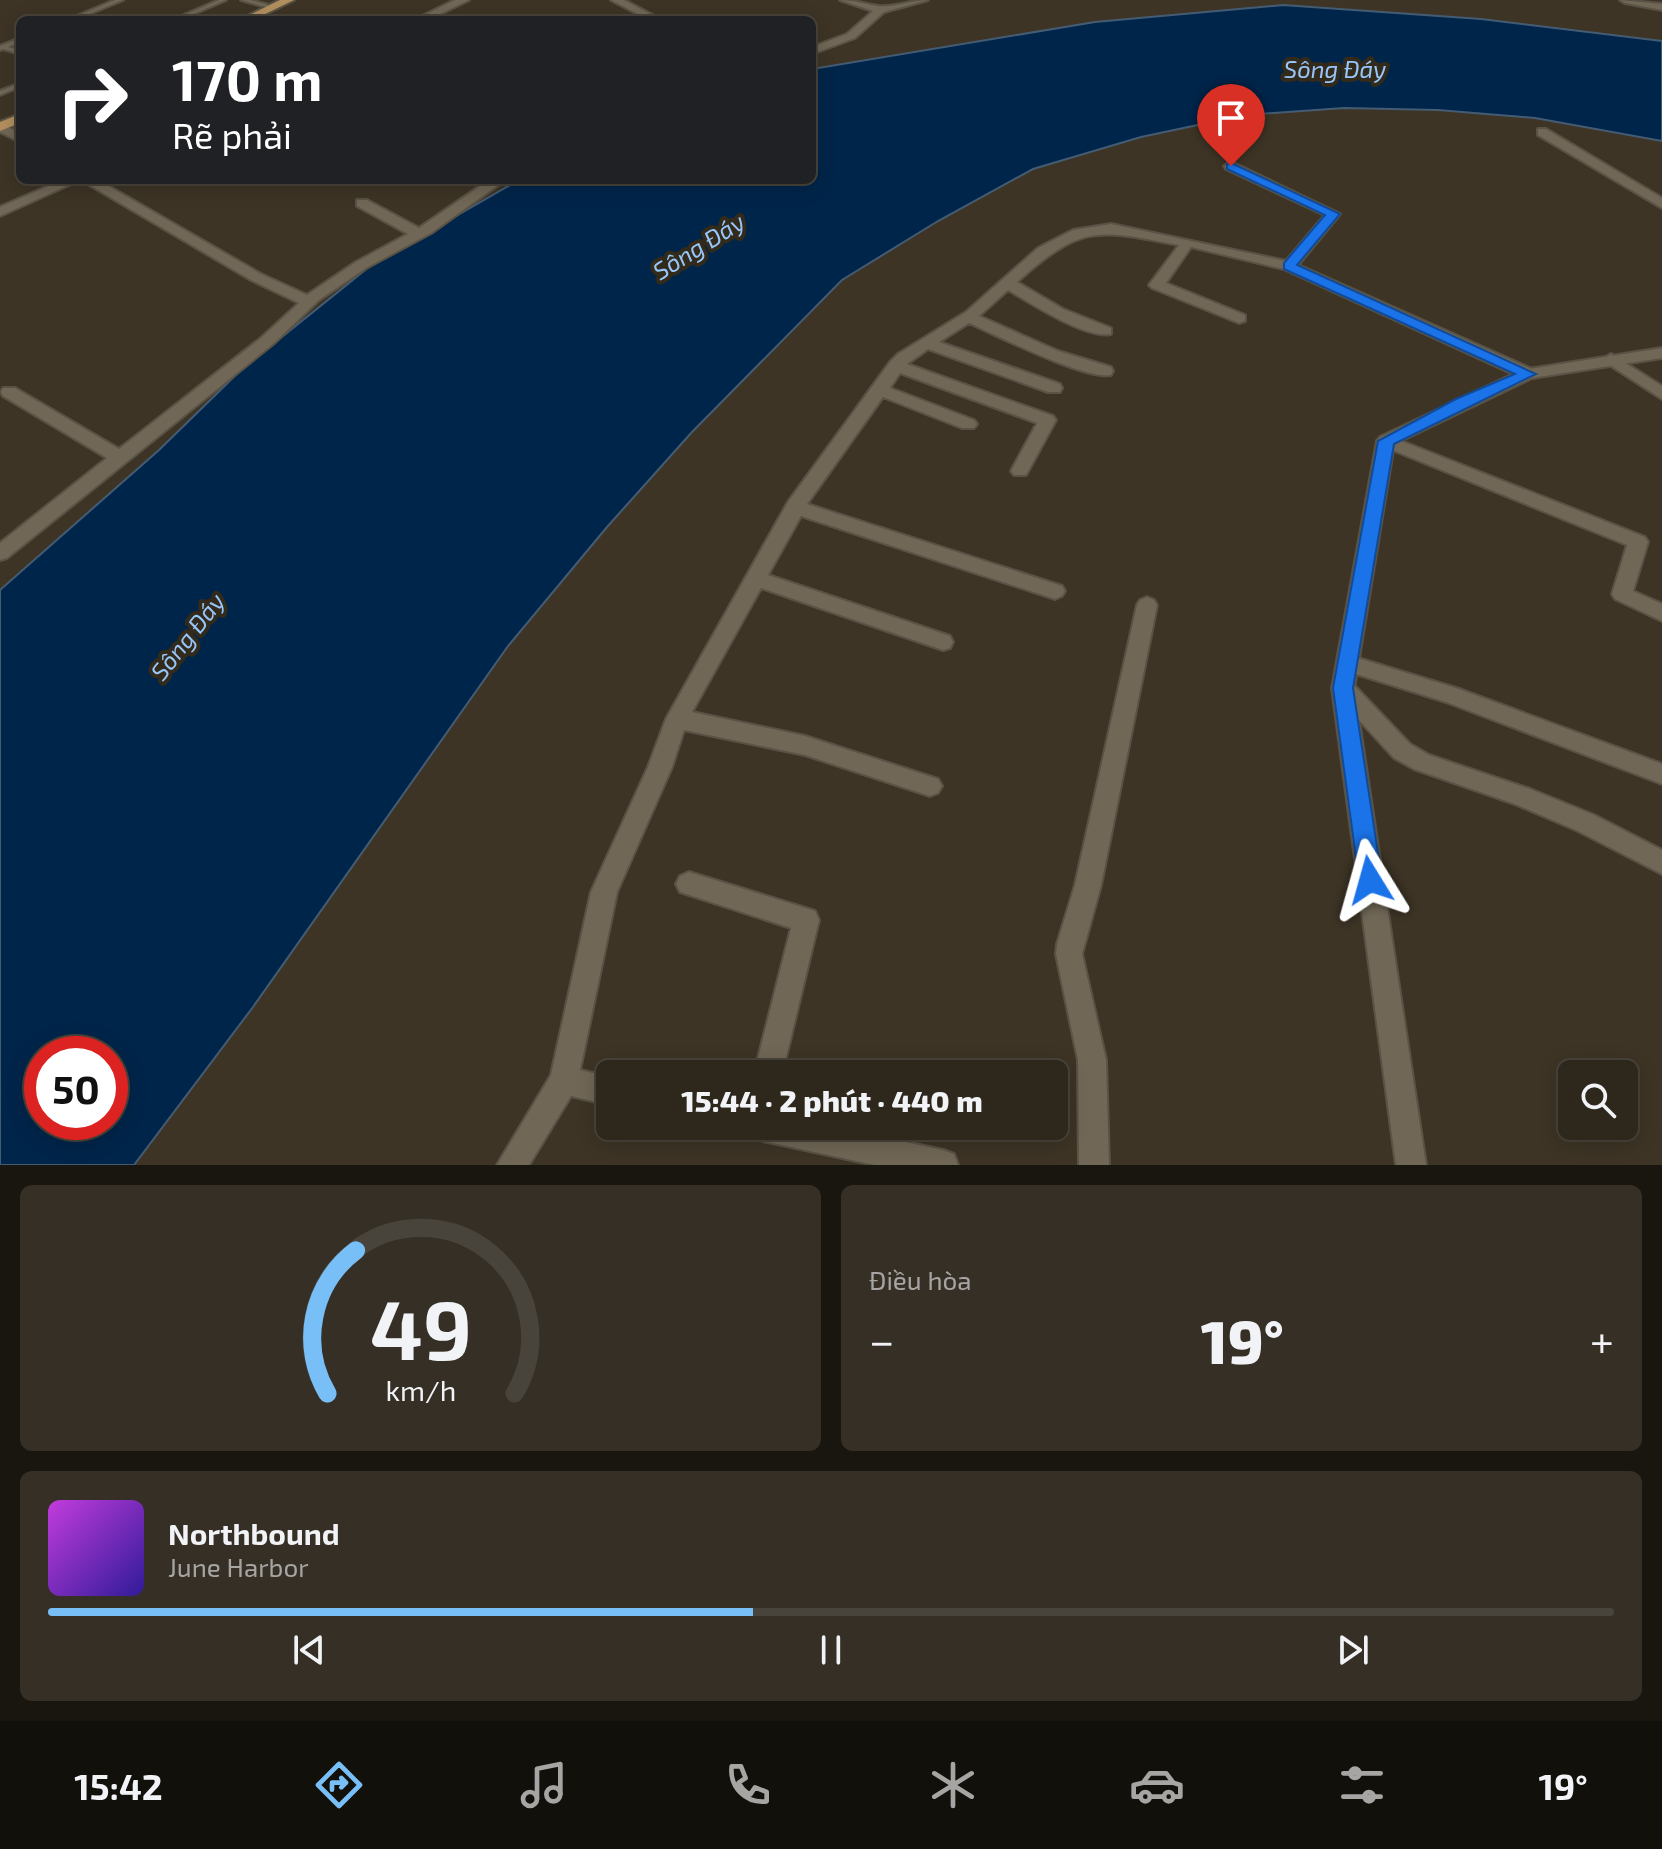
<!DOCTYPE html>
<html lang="vi">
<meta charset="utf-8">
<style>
:root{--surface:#2e271c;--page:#362f25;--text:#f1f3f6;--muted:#a7a5a3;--line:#49443b;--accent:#78bff7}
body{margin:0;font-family:"Exo 2",sans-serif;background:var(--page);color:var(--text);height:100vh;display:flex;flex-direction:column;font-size:30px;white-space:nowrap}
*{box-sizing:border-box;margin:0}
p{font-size:26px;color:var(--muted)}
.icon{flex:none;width:44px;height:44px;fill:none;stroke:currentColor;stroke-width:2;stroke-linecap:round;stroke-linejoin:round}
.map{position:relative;height:1165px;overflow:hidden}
.side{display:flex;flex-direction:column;gap:20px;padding:20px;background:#19150f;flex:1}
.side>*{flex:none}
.guide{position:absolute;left:16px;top:16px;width:800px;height:168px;border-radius:12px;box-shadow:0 4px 20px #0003,0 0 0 2px var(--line);background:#202124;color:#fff;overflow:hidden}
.tools{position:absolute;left:1558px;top:1060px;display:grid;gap:16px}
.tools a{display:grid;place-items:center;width:80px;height:80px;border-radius:12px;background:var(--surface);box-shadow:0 4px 20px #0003,0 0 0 2px var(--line);font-size:40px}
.speed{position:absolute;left:24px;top:1036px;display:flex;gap:16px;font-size:40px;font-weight:700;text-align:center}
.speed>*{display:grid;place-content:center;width:104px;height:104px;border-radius:50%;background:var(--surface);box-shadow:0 4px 20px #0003,0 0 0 2px var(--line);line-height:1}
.speed .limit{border:12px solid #d22;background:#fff;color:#111}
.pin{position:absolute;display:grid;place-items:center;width:68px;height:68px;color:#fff;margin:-82px -34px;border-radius:50% 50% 50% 0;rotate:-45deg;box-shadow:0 0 8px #0007}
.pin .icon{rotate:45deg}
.me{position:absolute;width:88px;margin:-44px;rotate:352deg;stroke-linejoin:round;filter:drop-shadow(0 0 6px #0008)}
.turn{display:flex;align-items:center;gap:28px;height:168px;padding:0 24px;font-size:36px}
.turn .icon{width:104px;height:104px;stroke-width:2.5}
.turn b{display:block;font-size:56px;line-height:68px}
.big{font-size:60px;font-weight:800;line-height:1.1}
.side .card{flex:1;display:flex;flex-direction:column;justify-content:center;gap:12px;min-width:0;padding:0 28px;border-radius:12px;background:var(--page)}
.side .dial{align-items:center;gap:0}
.dial svg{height:208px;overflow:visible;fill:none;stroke:var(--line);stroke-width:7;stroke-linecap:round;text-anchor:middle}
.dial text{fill:var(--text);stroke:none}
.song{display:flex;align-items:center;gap:24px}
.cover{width:96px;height:96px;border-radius:12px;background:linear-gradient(135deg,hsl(290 70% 55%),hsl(250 70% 35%))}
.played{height:8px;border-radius:4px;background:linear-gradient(90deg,var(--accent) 45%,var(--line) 45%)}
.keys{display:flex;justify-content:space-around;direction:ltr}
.heat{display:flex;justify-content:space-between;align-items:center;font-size:44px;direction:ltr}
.side .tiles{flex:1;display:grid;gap:20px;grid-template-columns:1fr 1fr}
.card:last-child{grid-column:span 2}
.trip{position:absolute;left:596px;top:1060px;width:472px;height:80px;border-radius:12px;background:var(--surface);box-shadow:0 4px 20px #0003,0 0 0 2px var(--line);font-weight:800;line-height:80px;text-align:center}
.menu{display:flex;height:128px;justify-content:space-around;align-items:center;background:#12100b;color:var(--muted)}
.menu .icon{width:56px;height:56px}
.menu .selected{color:var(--accent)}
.menu b{font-size:36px;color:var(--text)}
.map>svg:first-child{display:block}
.water{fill:#00254a;stroke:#445c73;stroke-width:2;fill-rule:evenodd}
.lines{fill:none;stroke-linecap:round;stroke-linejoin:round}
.service-casing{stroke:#595245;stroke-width:4}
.minor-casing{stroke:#595245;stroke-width:4}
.secondary-casing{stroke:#595245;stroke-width:4}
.primary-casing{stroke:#595245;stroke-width:4}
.service{fill:#706756;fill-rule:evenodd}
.minor{fill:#706756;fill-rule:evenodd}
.secondary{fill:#706756;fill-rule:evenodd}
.primary{fill:#b28f5e;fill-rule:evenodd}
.route{fill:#1a73e8;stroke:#114b97;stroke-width:2}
.labels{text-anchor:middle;stroke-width:8;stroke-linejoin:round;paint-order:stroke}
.far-water-label{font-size:24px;font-style:italic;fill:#98c6fa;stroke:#322a1b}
</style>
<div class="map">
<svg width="1662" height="1165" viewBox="0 0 1662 1165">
<rect width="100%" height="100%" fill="#3d3425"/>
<path class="water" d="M1283,5L1481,19L1662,41V141L1535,118L1438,110L1344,108L1245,115L1141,137L1033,169L938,221L842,280L692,432L607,527L508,646L253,1007L134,1165H0V590L159,450L242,369L374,263L519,180H812V69L1095,22ZM42,1054H110V1122H42Z"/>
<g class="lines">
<g class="service-casing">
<path id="service" d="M115,0H123L75,20H67Z
M219,0H226L180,20H172Z
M241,0H250L276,7L273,9Z
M20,38V42L8,47L20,50V54L3,49L0,50V46Z
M20,83V87L0,95V91Z"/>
</g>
<g class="minor-casing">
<path id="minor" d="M455,0H469L428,20H414Z
M611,0H624L662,20H649Z
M840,0C854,0 864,4 878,6C893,8 912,0 928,0L884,12L855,38L812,54V47L847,34L873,11Z
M1620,0L1662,4V10L1625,3Z
M0,123L20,133V142L0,132Z
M1538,129H1546L1662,198V208L1538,135Z
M1231,162L1340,214L1298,265L1534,370L1536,374L1534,378H1522L1284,269L1191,247L1166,283L1245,315V321L1239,323L1152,288L1149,285L1179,245C1096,229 1082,224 1017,282L1063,309L1111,328V334C1085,339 1031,303 1008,290L979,316L1058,351L1111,367L1113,371L1111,375C1085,380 996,335 969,323L939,342L1060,384L1062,388L1060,392H1048L928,349L907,364L1053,416L1056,420L1026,475H1014L1011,471L1037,423L900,373L890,388L974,420L977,424L974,428H962L883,397L807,504L1062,586L1065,591L1062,596L1055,599L801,516L768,575L950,636L953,642L950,648L943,650L761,588L692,712L805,736L938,779L942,786L938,793L930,796L805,755L684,730L672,767L617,892L580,1070L610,1077V1105L571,1096L529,1165H497L551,1075L591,892L648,767L666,719L788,502L890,362L898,354L966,312L1038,248L1073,230L1111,224L1286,261L1325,215L1226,169L1224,166Z
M62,180H80L0,216V207Z
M81,180H98L261,274L307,295L356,262L408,234L357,206V200H367L419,228L489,180H505L431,233L366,268L319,300L273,344L7,558L0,560V543L107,458L3,396L1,392L3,388H15L119,449L261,338L299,303L251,280Z
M1611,354L1662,386V399L1605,362L1603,359Z
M1386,435L1645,537L1648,542L1633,591L1662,604V621L1615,599L1612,594L1627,545L1380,445L1377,441Z
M1147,597L1154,600L1157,605L1101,885L1082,954L1106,1060L1109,1165H1079L1078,1060L1056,954L1057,944L1075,885L1137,605L1140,600Z
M1348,655L1459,689L1662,764V784L1446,702L1340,669L1337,663L1340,657Z
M1343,679L1351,682L1410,744L1429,755L1530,789L1594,815L1662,850V874L1578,831L1515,804L1414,769L1394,758L1335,694L1332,688L1335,682Z
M689,872L815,911L819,920L782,1074H754L791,928L680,892L676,884L680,876Z
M748,1126H831L943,1150L954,1154L958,1165H875L763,1141L753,1136Z"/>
</g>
<g class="secondary-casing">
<path id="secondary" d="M1662,348V358L1532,378L1394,444L1354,688L1426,1165H1396L1332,688L1377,441L1380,437L1522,370Z"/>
</g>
<g class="primary-casing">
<path id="primary" d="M280,0H294L253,20H239Z
M20,114V123L0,131V122Z"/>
</g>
<use href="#service" class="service"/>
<use href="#minor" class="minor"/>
<use href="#secondary" class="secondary"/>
<use href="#primary" class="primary"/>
</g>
<path class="route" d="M1231,163L1340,214L1297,265L1536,374L1394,444L1353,688L1382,880L1378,888L1370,891L1362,888L1359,880L1333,688L1378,441L1456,399L1515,374L1284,269V263L1325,215L1227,169V164Z"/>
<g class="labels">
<g class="far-water-label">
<text x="1335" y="78">Sông Đáy</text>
<text transform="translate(699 247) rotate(-32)" y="8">Sông Đáy</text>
<text transform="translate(188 637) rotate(-52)" y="8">Sông Đáy</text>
</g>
</g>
</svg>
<div class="tools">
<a><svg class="icon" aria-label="search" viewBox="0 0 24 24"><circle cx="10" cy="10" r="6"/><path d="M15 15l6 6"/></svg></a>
</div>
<div class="speed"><div class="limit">50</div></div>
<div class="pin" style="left:1231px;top:166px;background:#d93025"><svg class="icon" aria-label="arrive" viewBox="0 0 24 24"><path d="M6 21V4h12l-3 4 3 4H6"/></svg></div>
<svg class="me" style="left:1370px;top:880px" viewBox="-20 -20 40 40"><path d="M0-17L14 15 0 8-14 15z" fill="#1a73e8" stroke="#fff" stroke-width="4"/></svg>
<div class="trip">15:44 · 2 phút · 440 m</div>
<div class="guide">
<div class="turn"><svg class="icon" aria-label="right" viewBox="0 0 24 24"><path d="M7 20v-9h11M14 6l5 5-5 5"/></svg><div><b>170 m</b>Rẽ phải</div></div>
</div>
</div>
<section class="side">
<div class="tiles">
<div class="card dial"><svg viewBox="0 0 100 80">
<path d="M14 69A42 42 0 1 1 86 69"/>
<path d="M14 69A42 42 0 0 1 25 14" stroke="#78bff7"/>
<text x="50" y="56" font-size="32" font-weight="700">49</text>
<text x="50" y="72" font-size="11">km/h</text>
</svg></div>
<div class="card"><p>Điều hòa</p>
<div class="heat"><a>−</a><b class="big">19°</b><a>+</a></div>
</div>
<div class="card">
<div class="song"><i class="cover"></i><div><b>Northbound</b><p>June Harbor</p></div></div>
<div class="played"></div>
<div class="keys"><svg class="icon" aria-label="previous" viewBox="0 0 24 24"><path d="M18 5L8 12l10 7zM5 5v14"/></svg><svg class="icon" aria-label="pause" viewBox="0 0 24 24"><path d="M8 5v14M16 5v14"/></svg><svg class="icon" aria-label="next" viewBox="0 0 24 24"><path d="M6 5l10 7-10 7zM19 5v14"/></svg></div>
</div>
</div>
</section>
<nav class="menu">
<b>15:42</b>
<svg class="icon selected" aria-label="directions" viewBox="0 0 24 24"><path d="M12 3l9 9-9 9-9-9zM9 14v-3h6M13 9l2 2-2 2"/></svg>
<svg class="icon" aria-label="music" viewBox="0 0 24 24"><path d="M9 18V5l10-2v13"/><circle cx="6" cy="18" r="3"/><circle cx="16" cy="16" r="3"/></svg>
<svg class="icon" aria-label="phone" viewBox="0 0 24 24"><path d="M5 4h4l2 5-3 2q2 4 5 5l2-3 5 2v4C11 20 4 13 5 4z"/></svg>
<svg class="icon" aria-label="climate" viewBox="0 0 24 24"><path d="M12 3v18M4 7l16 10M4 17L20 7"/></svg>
<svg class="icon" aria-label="car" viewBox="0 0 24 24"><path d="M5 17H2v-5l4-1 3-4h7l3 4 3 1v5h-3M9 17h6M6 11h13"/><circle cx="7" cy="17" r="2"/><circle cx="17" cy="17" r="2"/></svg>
<svg class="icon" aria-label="filters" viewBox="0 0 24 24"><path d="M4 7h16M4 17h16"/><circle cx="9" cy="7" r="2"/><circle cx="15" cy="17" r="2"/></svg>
<b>19°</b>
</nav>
